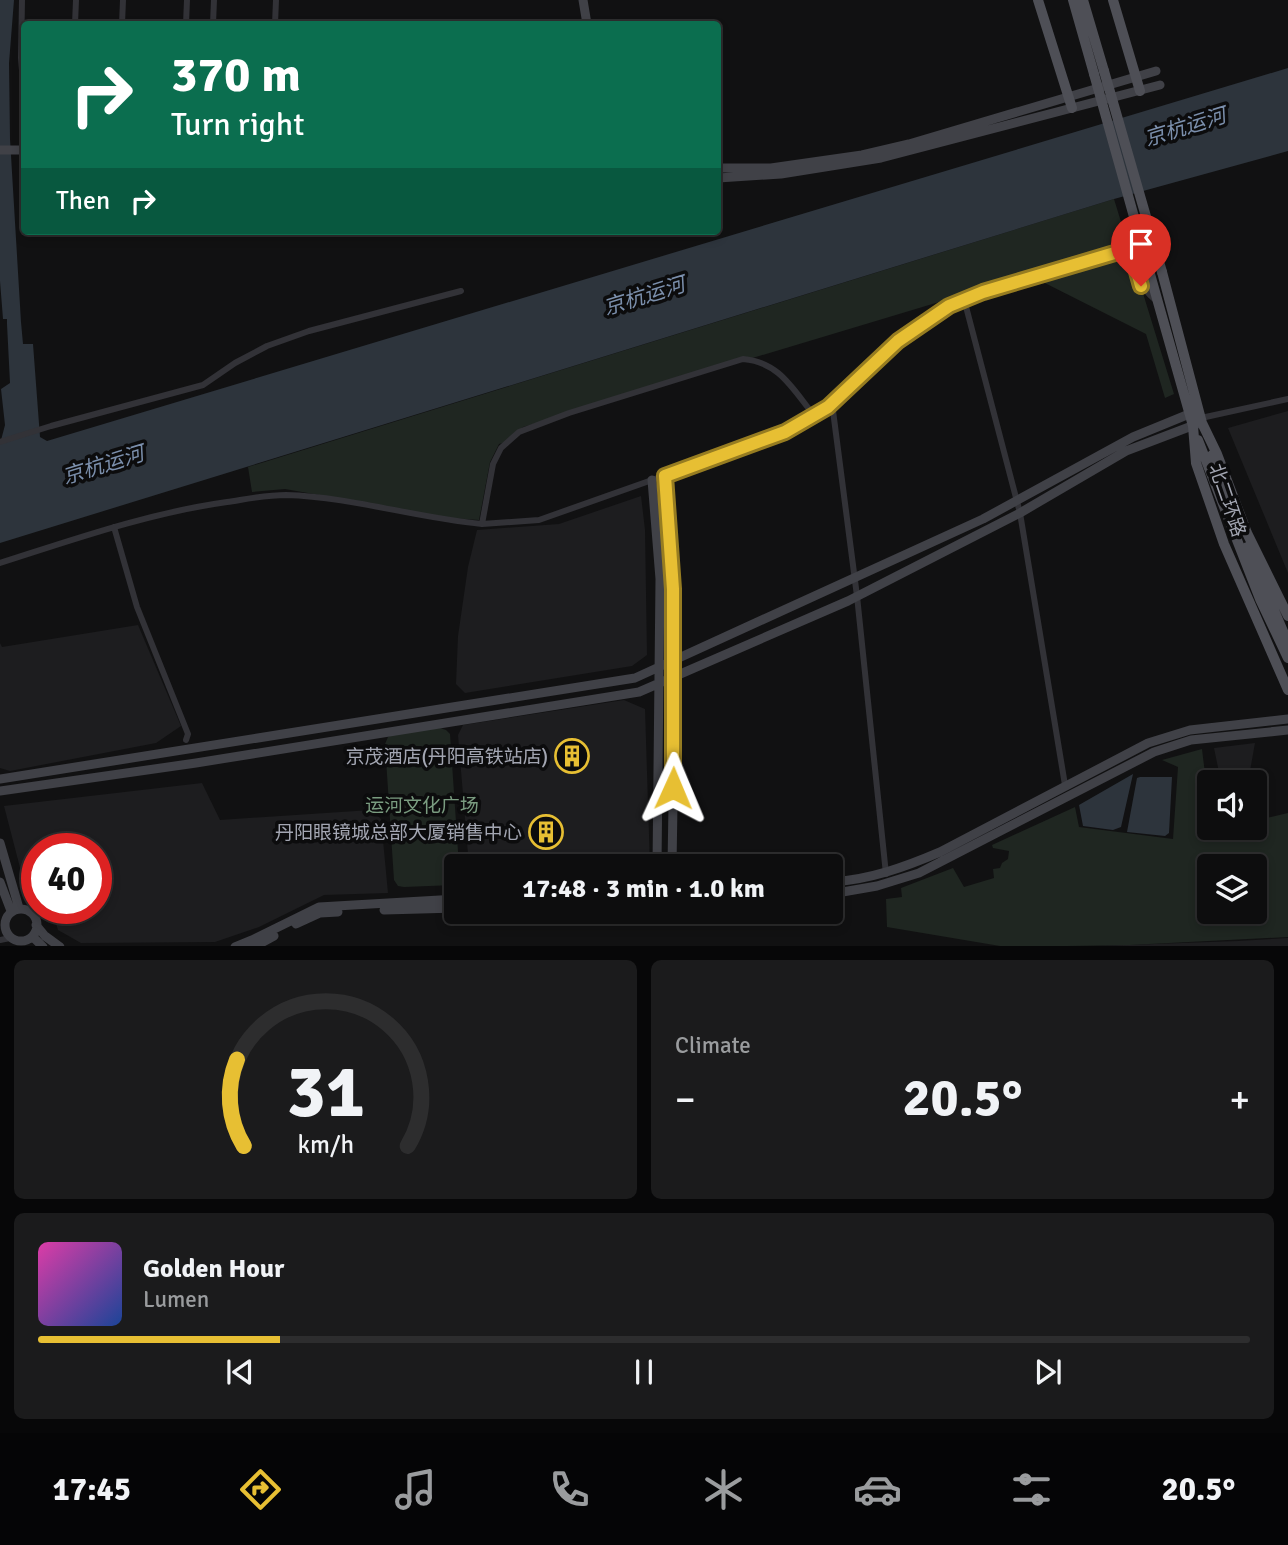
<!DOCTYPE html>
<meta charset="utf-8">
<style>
:root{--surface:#0d0d0e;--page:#1b1b1c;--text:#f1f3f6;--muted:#9a9c9e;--line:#2d2d2e;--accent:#e7bf33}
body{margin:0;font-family:Signika,"Noto Sans SC",sans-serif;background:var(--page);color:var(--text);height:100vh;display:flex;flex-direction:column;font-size:26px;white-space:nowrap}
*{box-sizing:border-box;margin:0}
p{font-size:23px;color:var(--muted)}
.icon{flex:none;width:38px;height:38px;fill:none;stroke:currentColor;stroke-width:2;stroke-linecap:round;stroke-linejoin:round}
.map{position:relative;height:946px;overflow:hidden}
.drawer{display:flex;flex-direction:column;gap:14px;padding:14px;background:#070708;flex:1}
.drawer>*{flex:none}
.guide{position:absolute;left:21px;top:21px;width:700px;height:214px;border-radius:7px;box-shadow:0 4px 10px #0003,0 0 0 2px var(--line);background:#0b6e4f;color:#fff;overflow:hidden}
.fabs{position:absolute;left:1197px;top:770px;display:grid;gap:14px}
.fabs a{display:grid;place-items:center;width:70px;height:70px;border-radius:7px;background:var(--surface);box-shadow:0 4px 10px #0003,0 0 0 2px var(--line);font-size:35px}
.speed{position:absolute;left:21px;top:833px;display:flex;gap:14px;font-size:35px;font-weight:700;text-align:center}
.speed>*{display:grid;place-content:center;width:91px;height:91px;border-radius:50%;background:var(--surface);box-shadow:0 4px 10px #0003,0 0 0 2px var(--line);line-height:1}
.speed .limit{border:10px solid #d22;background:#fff;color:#111}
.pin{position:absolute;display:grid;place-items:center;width:60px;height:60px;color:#fff;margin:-72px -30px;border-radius:50% 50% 50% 0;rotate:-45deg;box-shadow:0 0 7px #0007}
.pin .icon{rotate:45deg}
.me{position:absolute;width:77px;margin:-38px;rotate:1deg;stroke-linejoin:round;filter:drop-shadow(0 0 5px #0008)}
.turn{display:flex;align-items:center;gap:24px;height:147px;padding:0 35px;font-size:32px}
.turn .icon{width:91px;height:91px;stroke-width:2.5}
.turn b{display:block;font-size:49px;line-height:60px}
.then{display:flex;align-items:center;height:66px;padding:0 35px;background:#0003;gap:14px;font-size:26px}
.big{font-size:52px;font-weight:700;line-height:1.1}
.drawer .card{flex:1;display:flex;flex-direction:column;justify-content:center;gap:10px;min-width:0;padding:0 24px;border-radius:10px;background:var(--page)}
.drawer .dial{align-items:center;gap:0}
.dial svg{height:182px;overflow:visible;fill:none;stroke:var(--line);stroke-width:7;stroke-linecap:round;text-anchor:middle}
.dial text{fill:var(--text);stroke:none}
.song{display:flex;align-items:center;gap:21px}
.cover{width:84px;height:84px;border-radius:10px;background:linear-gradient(135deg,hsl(320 70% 55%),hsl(220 70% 35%))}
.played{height:7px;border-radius:4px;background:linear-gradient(90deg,var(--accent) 20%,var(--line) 20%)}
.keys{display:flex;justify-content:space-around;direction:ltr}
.heat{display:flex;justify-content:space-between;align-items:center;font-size:38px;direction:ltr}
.drawer .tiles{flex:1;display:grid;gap:14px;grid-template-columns:1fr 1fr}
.card:last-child{grid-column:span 2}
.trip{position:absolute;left:444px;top:854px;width:399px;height:70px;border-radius:7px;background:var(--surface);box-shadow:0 4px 10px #0003,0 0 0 2px var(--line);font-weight:700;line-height:70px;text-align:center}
.tab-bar{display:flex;height:112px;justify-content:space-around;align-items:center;background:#050506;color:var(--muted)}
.tab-bar .icon{width:49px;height:49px}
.tab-bar .current{color:var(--accent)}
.tab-bar b{font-size:32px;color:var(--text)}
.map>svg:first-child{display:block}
.built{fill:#1d1d1f}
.green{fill:#1f2621;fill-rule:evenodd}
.water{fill:#2d343c}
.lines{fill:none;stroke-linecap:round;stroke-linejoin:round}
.street{stroke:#323237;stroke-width:6}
.secondary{stroke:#404147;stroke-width:9}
.primary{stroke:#4e4f56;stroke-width:10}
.primary-bridge{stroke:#4e4f56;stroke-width:10}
.route-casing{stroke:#967c21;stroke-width:18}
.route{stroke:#e7bf33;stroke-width:12}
.labels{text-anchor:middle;stroke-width:7;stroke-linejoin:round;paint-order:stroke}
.street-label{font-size:19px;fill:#a3a6b2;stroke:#0c0c0d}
.poi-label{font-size:19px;fill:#a3a6b2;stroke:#0c0c0d;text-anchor:end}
.park-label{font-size:19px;fill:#7a9c80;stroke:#0c0c0d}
.water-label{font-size:21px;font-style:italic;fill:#7b8fac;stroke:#0c0c0d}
</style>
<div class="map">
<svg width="1288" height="947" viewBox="0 0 1288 947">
<rect width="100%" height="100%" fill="#111112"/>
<path class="built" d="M1288,411V573L1228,428Z
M641,496L645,530L647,655L632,666L465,693L456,684L458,636L468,567L477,530L559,524Z
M138,625L181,726L156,743L10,771L0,768V643L2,647Z
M624,700L645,709L650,866H469L458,735L463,725Z
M1255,743L1248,782H1221L1214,748Z
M202,783L220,820L371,810L381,819L388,893L324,895L259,927L215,942L81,943L58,930L51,908H96V849H37V877L24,883L4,806Z
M1288,938V947H1069L1238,941Z"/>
<path class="green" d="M1114,199L1174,394L1165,398L1146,334L1029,275L523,427L506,442L499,444L490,462L479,520L450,518L285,489L252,492L248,467Z
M440,728L446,730L450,734L459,866L457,882L454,885L404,887L398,886L394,880L385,744L388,737L395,734Z
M1202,749L1209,807V828H1255V810H1261L1262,819L1288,813V937L1130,945L1006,947L887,927L886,899L902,897L901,888L953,868L964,887L994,878L993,869L1000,868L1002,863L1008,859L1009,851L993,848L992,845L1075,807L1079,827L1173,839L1178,767L1162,760ZM1209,866H1255V912H1209Z"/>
<path class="water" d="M0,0H14L9,63L10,139L21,322L23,344H33L40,437L47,441L1288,68V151L1114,199L0,543V444L5,425L1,389L10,383L7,324V319H3L0,281Z
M1133,774L1121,827L1113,830L1083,826L1079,805Z
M1140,777H1172L1169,833L1165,836L1127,832L1137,778Z"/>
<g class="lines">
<path class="street" d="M22,0L21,58L24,95
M75,24L76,0
M122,24L123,0
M186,24L187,0
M213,24L214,0
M275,24L276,0
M964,299L1020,513L1065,785
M832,403L857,596L886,874
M1201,418L1288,399
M0,442L51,426L203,385L235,363L267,346L309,331L461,291
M482,524L539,520L768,439L785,432L813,414
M114,527L137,607L188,734L186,740
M0,563C75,539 149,513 227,502C247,499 266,495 286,495C352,497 416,518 482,524L493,464L501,448L519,432L569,413L743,359C779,362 792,388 813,414L828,407C865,372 903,330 948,306C996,281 1065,269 1118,252L1129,255C1142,273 1137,287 1157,301
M0,940L10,938"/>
<path class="secondary" d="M583,0L587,24
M0,150H24
M718,168H771L862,155L909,144L1156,71
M718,178L781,174L881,158L1160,85
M665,476L673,589L675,682L672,866
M652,480L660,579L657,866
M0,779L635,678L983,519L1133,437L1194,412
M0,791L196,763L639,692L848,601L1020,513L1126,451L1197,424
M0,843L19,908
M0,882L11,911
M831,882C869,880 905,867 940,852L1148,743L1190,730L1288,719
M831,894L877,886L919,873L1154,752L1191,740L1288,730
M5 925a16 16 0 1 1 32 0a16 16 0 1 1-32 0Z
M384,910L457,908
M296,924L320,913L338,912
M36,925L45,936L60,947
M33,937L43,947
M235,947L252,940L319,907L457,899
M254,947L274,936"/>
<path class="primary" d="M1038,0L1072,108
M1073,0L1094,74
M1083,0L1104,71
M1113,0L1140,91
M1162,272L1202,423L1217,454L1247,533L1288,616
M1150,274L1193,426L1196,463L1224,544L1288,690
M1198,440L1260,599L1288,658
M1212,455L1221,485L1234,517
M1247,547L1288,643"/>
<path class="primary-bridge" d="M1104,71L1162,272
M1094,74L1150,274"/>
</g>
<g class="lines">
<g class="route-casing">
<path id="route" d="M673,788V589L665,476L785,432L828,407L898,341L949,306L983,292L1118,252L1129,255L1134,261L1141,286"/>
</g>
<use href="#route" class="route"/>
</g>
<defs>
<g id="building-ring" transform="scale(1.75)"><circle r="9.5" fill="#0c0c0d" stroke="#e7bf33" stroke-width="1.5"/><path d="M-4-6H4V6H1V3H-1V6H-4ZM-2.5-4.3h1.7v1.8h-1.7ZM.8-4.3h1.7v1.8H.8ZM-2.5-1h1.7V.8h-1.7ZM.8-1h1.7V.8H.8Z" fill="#e7bf33"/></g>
</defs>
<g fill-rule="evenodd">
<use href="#building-ring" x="572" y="756"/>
<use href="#building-ring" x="546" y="832"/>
</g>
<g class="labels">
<g class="street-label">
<text transform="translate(1228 500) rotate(71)" y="7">北二环路</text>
</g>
<g class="poi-label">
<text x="548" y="763">京茂酒店(丹阳高铁站店)</text>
<text x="522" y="839">丹阳眼镜城总部大厦销售中心</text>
</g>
<g class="park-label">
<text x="422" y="812">运河文化广场</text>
</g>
<g class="water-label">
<text transform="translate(1185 127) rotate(-17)" y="7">京杭运河</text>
<text transform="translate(644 296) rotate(-17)" y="7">京杭运河</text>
<text transform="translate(103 465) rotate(-17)" y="7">京杭运河</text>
</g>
</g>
</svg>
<div class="fabs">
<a><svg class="icon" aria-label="sound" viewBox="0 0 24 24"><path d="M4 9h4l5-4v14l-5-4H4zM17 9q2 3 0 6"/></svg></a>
<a><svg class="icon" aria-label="layers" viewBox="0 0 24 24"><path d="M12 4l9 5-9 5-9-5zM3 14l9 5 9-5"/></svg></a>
</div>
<div class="speed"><div class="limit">40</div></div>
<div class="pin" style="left:1141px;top:286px;background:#d93025"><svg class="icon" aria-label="arrive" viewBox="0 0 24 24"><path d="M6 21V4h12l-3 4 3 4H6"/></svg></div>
<svg class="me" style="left:673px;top:788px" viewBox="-20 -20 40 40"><path d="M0-17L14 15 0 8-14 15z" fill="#e7bf33" stroke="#fff" stroke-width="4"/></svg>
<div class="trip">17:48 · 3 min · 1.0 km</div>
<div class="guide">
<div class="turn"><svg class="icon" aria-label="right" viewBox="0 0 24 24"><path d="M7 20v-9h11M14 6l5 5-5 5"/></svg><div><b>370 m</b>Turn right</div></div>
<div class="then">Then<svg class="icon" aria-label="right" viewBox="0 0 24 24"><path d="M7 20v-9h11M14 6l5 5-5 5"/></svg></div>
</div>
</div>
<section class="drawer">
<div class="tiles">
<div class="card dial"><svg viewBox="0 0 100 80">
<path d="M14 69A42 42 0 1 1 86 69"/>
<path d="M14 69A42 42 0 0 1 11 31" stroke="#e7bf33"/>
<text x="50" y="56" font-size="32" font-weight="700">31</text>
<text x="50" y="72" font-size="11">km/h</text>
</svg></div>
<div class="card"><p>Climate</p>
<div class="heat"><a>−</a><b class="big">20.5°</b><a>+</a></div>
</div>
<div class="card">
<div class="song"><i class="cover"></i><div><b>Golden Hour</b><p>Lumen</p></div></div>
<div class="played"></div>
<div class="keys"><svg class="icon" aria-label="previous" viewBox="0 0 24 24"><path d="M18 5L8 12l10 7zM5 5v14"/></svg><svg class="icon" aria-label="pause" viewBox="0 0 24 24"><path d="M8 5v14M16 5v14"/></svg><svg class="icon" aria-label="next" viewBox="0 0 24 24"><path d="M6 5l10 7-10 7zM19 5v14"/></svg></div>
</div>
</div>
</section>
<nav class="tab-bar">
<b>17:45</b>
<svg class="icon current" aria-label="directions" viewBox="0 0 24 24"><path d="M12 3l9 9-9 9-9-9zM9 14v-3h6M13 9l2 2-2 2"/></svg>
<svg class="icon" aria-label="music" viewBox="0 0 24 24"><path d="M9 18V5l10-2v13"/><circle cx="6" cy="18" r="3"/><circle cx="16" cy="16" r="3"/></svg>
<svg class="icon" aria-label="phone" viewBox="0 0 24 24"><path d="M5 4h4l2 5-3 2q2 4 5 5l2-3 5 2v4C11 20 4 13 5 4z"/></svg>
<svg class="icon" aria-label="climate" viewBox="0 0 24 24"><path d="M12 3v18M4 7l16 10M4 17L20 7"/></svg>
<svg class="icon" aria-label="car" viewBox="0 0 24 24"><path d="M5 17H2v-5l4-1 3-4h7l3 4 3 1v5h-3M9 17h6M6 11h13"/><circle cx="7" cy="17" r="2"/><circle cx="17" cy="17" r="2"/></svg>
<svg class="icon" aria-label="filters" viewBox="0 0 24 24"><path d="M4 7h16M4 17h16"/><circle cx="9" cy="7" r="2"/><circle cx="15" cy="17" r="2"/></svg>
<b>20.5°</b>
</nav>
